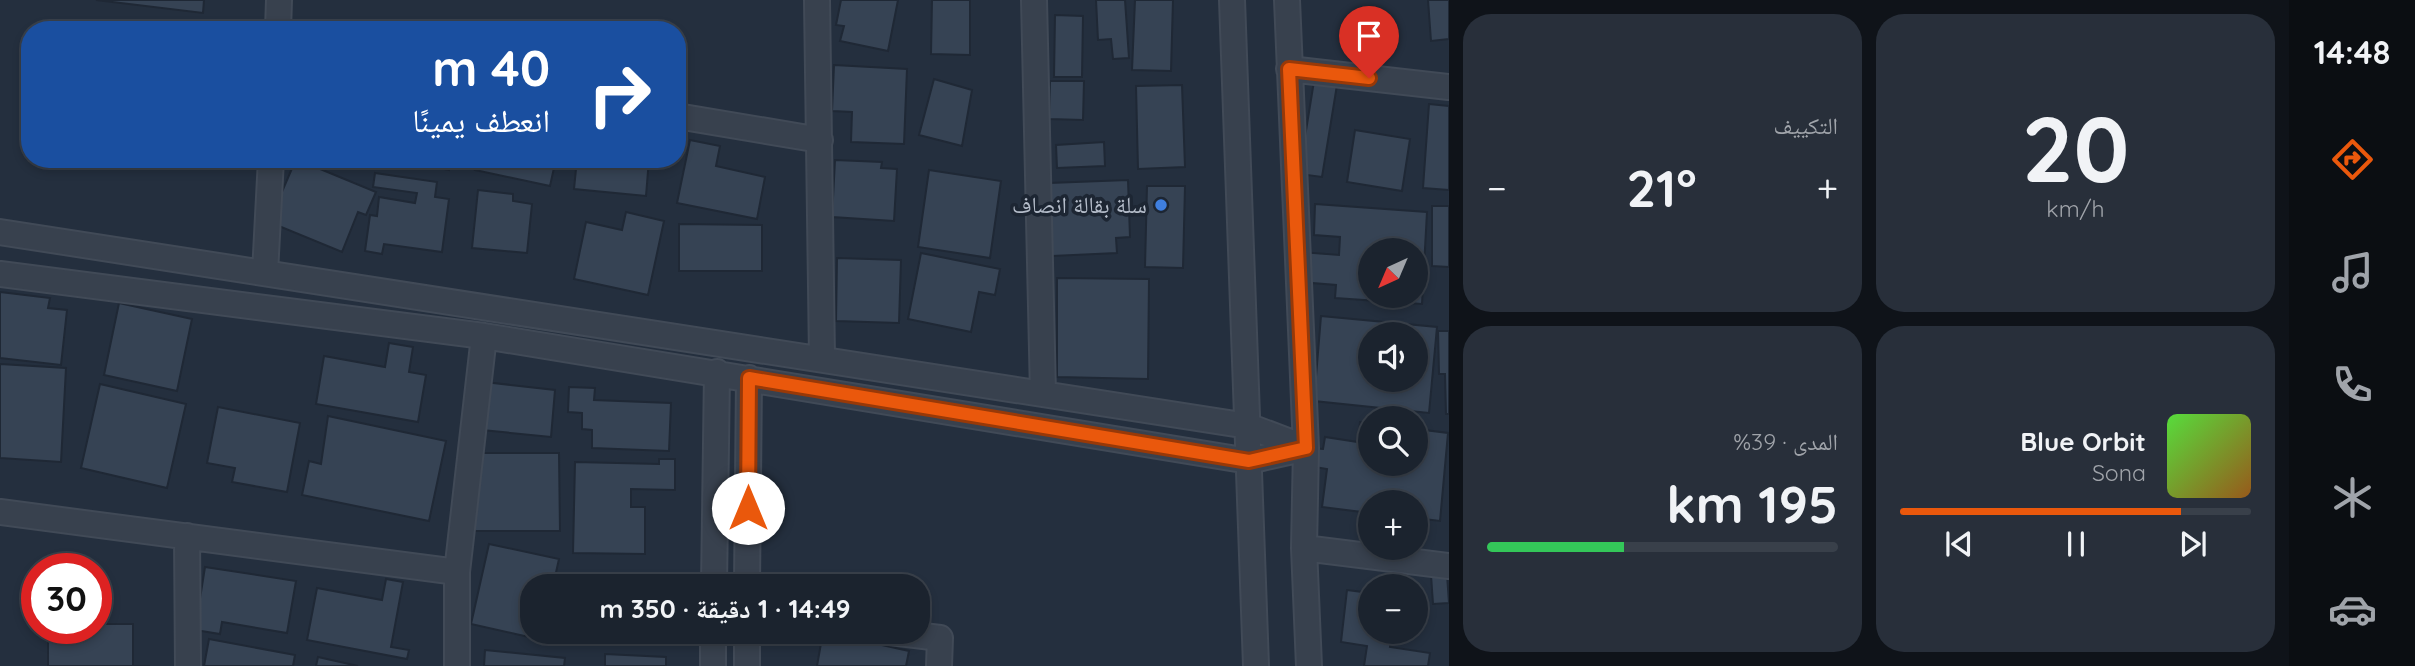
<!DOCTYPE html>
<html lang="ar">
<meta charset="utf-8">
<style>
:root{--surface:#1b232e;--page:#282f3a;--text:#f1f3f6;--muted:#a0a4aa;--line:#39404a;--accent:#ea580c}
body{margin:0;font-family:Quicksand,"Noto Naskh Arabic",sans-serif;background:var(--page);color:var(--text);direction:rtl;height:100vh;display:flex;flex-direction:column;font-size:26px;white-space:nowrap}
*{box-sizing:border-box;margin:0}
p{font-size:23px;color:var(--muted)}
.icon{flex:none;width:38px;height:38px;fill:none;stroke:currentColor;stroke-width:2;stroke-linecap:round;stroke-linejoin:round}
.map{position:relative;flex:1;overflow:hidden;direction:ltr}
.side{display:flex;flex-direction:column;gap:14px;padding:14px;background:#0f1319;width:840px}
.side>*{flex:none}
.top-card{position:absolute;left:21px;top:21px;width:665px;height:147px;border-radius:28px;box-shadow:0 4px 10px #0003,0 0 0 2px var(--line);direction:rtl;background:#1a4fa0;color:#fff;overflow:hidden}
.needle{width:46px;rotate:224deg}
.tools{position:absolute;left:1358px;top:238px;display:grid;gap:14px}
.tools a{display:grid;place-items:center;width:70px;height:70px;border-radius:50%;background:var(--surface);box-shadow:0 4px 10px #0003,0 0 0 2px var(--line);font-size:35px}
.speed{position:absolute;left:21px;top:553px;display:flex;gap:14px;font-size:35px;font-weight:700;text-align:center}
.speed>*{display:grid;place-content:center;width:91px;height:91px;border-radius:50%;background:var(--surface);box-shadow:0 4px 10px #0003,0 0 0 2px var(--line);line-height:1}
.speed .limit{border:10px solid #d22;background:#fff;color:#111}
.pin{position:absolute;display:grid;place-items:center;width:60px;height:60px;color:#fff;margin:-72px -30px;border-radius:50% 50% 50% 0;rotate:-45deg;box-shadow:0 0 7px #0007}
.pin .icon{rotate:45deg}
.me{position:absolute;width:77px;margin:-38px;rotate:0deg;stroke-linejoin:round;filter:drop-shadow(0 0 5px #0008)}
.turn{display:flex;align-items:center;gap:24px;height:147px;padding:0 21px;font-size:32px}
.turn .icon{width:91px;height:91px;stroke-width:2.5}
.turn b{display:block;font-size:49px;line-height:60px}
.big{font-size:52px;font-weight:800;line-height:1.1}
.side .widget{flex:1;display:flex;flex-direction:column;justify-content:center;gap:10px;min-width:0;padding:0 24px;border-radius:28px;background:var(--page)}
.side .dial{align-items:center;gap:0}
.dial b{font-size:91px;line-height:1}
.song{display:flex;align-items:center;gap:21px}
.cover{width:84px;height:84px;border-radius:10px;background:linear-gradient(135deg,hsl(110 70% 55%),hsl(30 70% 35%))}
.played{height:7px;border-radius:4px;background:linear-gradient(90deg,var(--accent) 80%,var(--line) 80%)}
.keys{display:flex;justify-content:space-around;direction:ltr}
.heat{display:flex;justify-content:space-between;align-items:center;font-size:38px;direction:ltr}
.charge{height:10px;border-radius:5px;background:linear-gradient(90deg,#34c759 39%,var(--line) 0)}
.side .tiles{flex:1;display:grid;gap:14px;grid-template-columns:repeat(2,1fr)}
.trip{position:absolute;left:520px;top:574px;width:410px;height:70px;border-radius:28px;background:var(--surface);box-shadow:0 4px 10px #0003,0 0 0 2px var(--line);font-weight:800;line-height:70px;text-align:center;direction:rtl}
main{display:flex;flex:1;min-height:0}
.dock{display:flex;flex-direction:column;width:126px;justify-content:space-around;align-items:center;background:#0b0e12;color:var(--muted)}
.dock .icon{width:49px;height:49px}
.dock .selected{color:var(--accent)}
.dock b{font-size:32px;color:var(--text)}
.map>svg:first-child{display:block}
.building{fill:#364354;stroke:#1f2835;stroke-width:2;fill-rule:evenodd}
.lines{fill:none;stroke-linecap:round;stroke-linejoin:round}
.street-casing{stroke:#414a57;stroke-width:28}
.street{stroke:#38414e;stroke-width:24}
.route-casing{stroke:#983908;stroke-width:18}
.route{stroke:#ea580c;stroke-width:12}
.shop-dot{fill:#3f7fe0;stroke:#1d2633;stroke-width:2.5}
.labels{text-anchor:middle;stroke-width:7;stroke-linejoin:round;paint-order:stroke}
.poi-label{font-size:23px;fill:#b4bcc9;stroke:#1d2633;text-anchor:end}
</style>
<main>
<nav class="dock">
<b>14:48</b>
<svg class="icon selected" aria-label="directions" viewBox="0 0 24 24"><path d="M12 3l9 9-9 9-9-9zM9 14v-3h6M13 9l2 2-2 2"/></svg>
<svg class="icon" aria-label="music" viewBox="0 0 24 24"><path d="M9 18V5l10-2v13"/><circle cx="6" cy="18" r="3"/><circle cx="16" cy="16" r="3"/></svg>
<svg class="icon" aria-label="phone" viewBox="0 0 24 24"><path d="M5 4h4l2 5-3 2q2 4 5 5l2-3 5 2v4C11 20 4 13 5 4z"/></svg>
<svg class="icon" aria-label="climate" viewBox="0 0 24 24"><path d="M12 3v18M4 7l16 10M4 17L20 7"/></svg>
<svg class="icon" aria-label="car" viewBox="0 0 24 24"><path d="M5 17H2v-5l4-1 3-4h7l3 4 3 1v5h-3M9 17h6M6 11h13"/><circle cx="7" cy="17" r="2"/><circle cx="17" cy="17" r="2"/></svg>
</nav>
<section class="side">
<div class="tiles">
<div class="widget dial"><b>20</b><p>km/h</p></div>
<div class="widget"><p>التكييف</p>
<div class="heat"><a>−</a><b class="big">21°</b><a>+</a></div>
</div>
<div class="widget">
<div class="song"><i class="cover"></i><div><b>Blue Orbit</b><p>Sona</p></div></div>
<div class="played"></div>
<div class="keys"><svg class="icon" aria-label="previous" viewBox="0 0 24 24"><path d="M18 5L8 12l10 7zM5 5v14"/></svg><svg class="icon" aria-label="pause" viewBox="0 0 24 24"><path d="M8 5v14M16 5v14"/></svg><svg class="icon" aria-label="next" viewBox="0 0 24 24"><path d="M6 5l10 7-10 7zM19 5v14"/></svg></div>
</div>
<div class="widget"><p>المدى · 39%</p><b class="big">195 km</b><div class="charge"></div></div>
</div>
</section>
<div class="map">
<svg width="1449" height="666" viewBox="0 0 1449 666">
<rect width="100%" height="100%" fill="#242f3e"/>
<path class="building" d="M96,0H204L203,13Z
M841,0H898L888,51L840,41L844,26L836,25Z
M932,0H970V55L931,54Z
M1096,0H1125L1129,58L1113,59L1111,39L1098,40Z
M1135,0H1173L1171,71L1132,70Z
M1428,0H1449V39L1431,41Z
M1055,15L1083,16L1082,77H1054Z
M834,65L907,69L904,144L851,142L852,112L832,111Z
M934,79L972,90L962,146L919,135Z
M1050,81H1084L1083,120L1049,119Z
M1314,81L1337,85L1322,177L1299,174Z
M1182,85L1185,167L1138,169L1136,86Z
M1429,104L1449,106V190L1423,188Z
M1355,130L1410,139L1402,191L1347,182Z
M690,140L720,146L716,166L765,177L757,219L677,203Z
M1104,142L1105,166L1057,168L1056,145Z
M296,159L376,192L366,215L358,212L342,252L269,222Z
M401,159H452L449,170Z
M477,159H556L550,186L475,170Z
M577,159H649L646,196L574,189Z
M835,160L882,162L881,168L897,169L894,221L832,217Z
M929,170L1001,181L990,258L918,247Z
M375,173L437,182L435,197L449,199L442,252L384,244L382,254L365,251L370,215L377,216L379,197L415,203L417,193L373,187Z
M1128,180L1130,237L1116,238L1117,253L1052,256L1049,183Z
M1147,186H1185L1183,268L1145,267Z
M478,190L513,194V201L532,204L527,253L472,248Z
M1315,204L1427,212L1422,304L1335,298L1336,285L1300,282L1301,252L1339,255L1340,237L1314,235ZM1370,250H1416V296H1370Z
M1432,206H1449V267L1432,266Z
M626,212L664,221L648,295L574,279L586,222L622,230Z
M679,224L762,225V271H679Z
M921,253L1000,269L995,295L979,292L971,332L908,319Z
M837,258L901,260L899,323L836,321Z
M1057,278L1149,279L1148,379L1057,377Z
M0,292L50,298L48,308L67,310L61,365L0,358Z
M119,303L192,319L177,391L104,375Z
M1321,316L1437,327L1429,413L1314,401ZM1370,334H1416V380H1370Z
M1438,331H1449V414H1446L1445,374H1439Z
M389,343L413,347L409,372L426,375L418,422L316,404L324,356L385,367Z
M0,364L66,368L61,462L0,458Z
M476,381L555,390L551,437L472,429Z
M100,384L186,404L167,488L81,468Z
M569,387L595,388L594,400L671,403L669,451L592,448V430L582,429V413L568,412Z
M218,407L300,423L287,492L232,482L235,468L207,463Z
M328,416L446,441L429,521L302,495L309,461L321,464Z
M1360,422L1370,423V464H1416V429L1448,433L1440,521L1416,518V502H1370V513L1322,507L1327,469L1309,466L1311,448L1323,449L1325,437L1358,442Z
M474,453H559L560,531H475Z
M659,459H675V490L631,489V507H645V554L573,553L575,462L659,464Z
M489,544L559,559L553,586H532V632H544L542,640L471,624Z
M205,567L296,581L287,633L222,622L220,634L195,630Z
M1447,574L1449,603L1433,604L1431,575Z
M386,579L403,582L391,647L409,650L407,659L307,640L317,588L382,600Z
M1347,590L1370,593V632H1392L1390,647L1430,653L1428,666H1364L1367,646L1341,642Z
M96,624H133V666H150H48V628H96Z
M823,632L909,651L906,666H817Z
M209,639L295,655L293,666H204Z
M485,650L565,658L564,666H484Z
M605,654L666,657V666H605Z
M318,657L358,666H316Z"/>
<g class="lines">
<g class="street-casing">
<path id="street" d="M817,0L822,358
M1034,0L1043,394
M1232,0L1256,666
M1287,0L1306,448L1304,548L1309,666
M278,30L279,0
M1289,69L1449,87
M677,116L820,140
M0,232L1248,426L1306,448
M265,273L271,159
M0,274L484,336L1249,461L1306,448
M0,512L457,572
M187,536L188,666
M1304,548L1449,566
M714,586L717,372
M747,586L749,378
M890,632L940,638L939,666
M457,666V572L484,336
M713,666V632
M747,666V632"/>
</g>
<use href="#street" class="street"/>
</g>
<g class="lines">
<g class="route-casing">
<path id="route" d="M748,508L749,378L1249,461L1306,448L1289,69L1369,78"/>
</g>
<use href="#route" class="route"/>
</g>
<circle class="shop-dot" cx="1161" cy="205" r="7"/>
<g class="labels">
<g class="poi-label">
<text x="1147" y="213">سلة بقالة انصاف</text>
</g>
</g>
</svg>
<div class="tools">
<a><svg class="needle" viewBox="-14 -14 28 28"><path d="M0-13l5 13h-10z" fill="#e53935"/><path d="M0 13l5-13h-10z" fill="#a0a4aa"/></svg></a>
<a><svg class="icon" aria-label="sound" viewBox="0 0 24 24"><path d="M4 9h4l5-4v14l-5-4H4zM17 9q2 3 0 6"/></svg></a>
<a><svg class="icon" aria-label="search" viewBox="0 0 24 24"><circle cx="10" cy="10" r="6"/><path d="M15 15l6 6"/></svg></a>
<a>+</a>
<a>−</a>
</div>
<div class="speed"><div class="limit">30</div></div>
<div class="pin" style="left:1369px;top:78px;background:#d93025"><svg class="icon" aria-label="arrive" viewBox="0 0 24 24"><path d="M6 21V4h12l-3 4 3 4H6"/></svg></div>
<svg class="me" style="left:748px;top:508px" viewBox="-20 -20 40 40"><circle r="19" fill="#fff"/><path d="M0-13L10 11 0 6-10 11z" fill="#ea580c"/></svg>
<div class="trip">14:49 · 1 دقيقة · 350 m</div>
<div class="top-card">
<div class="turn"><svg class="icon" aria-label="right" viewBox="0 0 24 24"><path d="M7 20v-9h11M14 6l5 5-5 5"/></svg><div><b>40 m</b>انعطف يمينًا</div></div>
</div>
</div>
</main>
